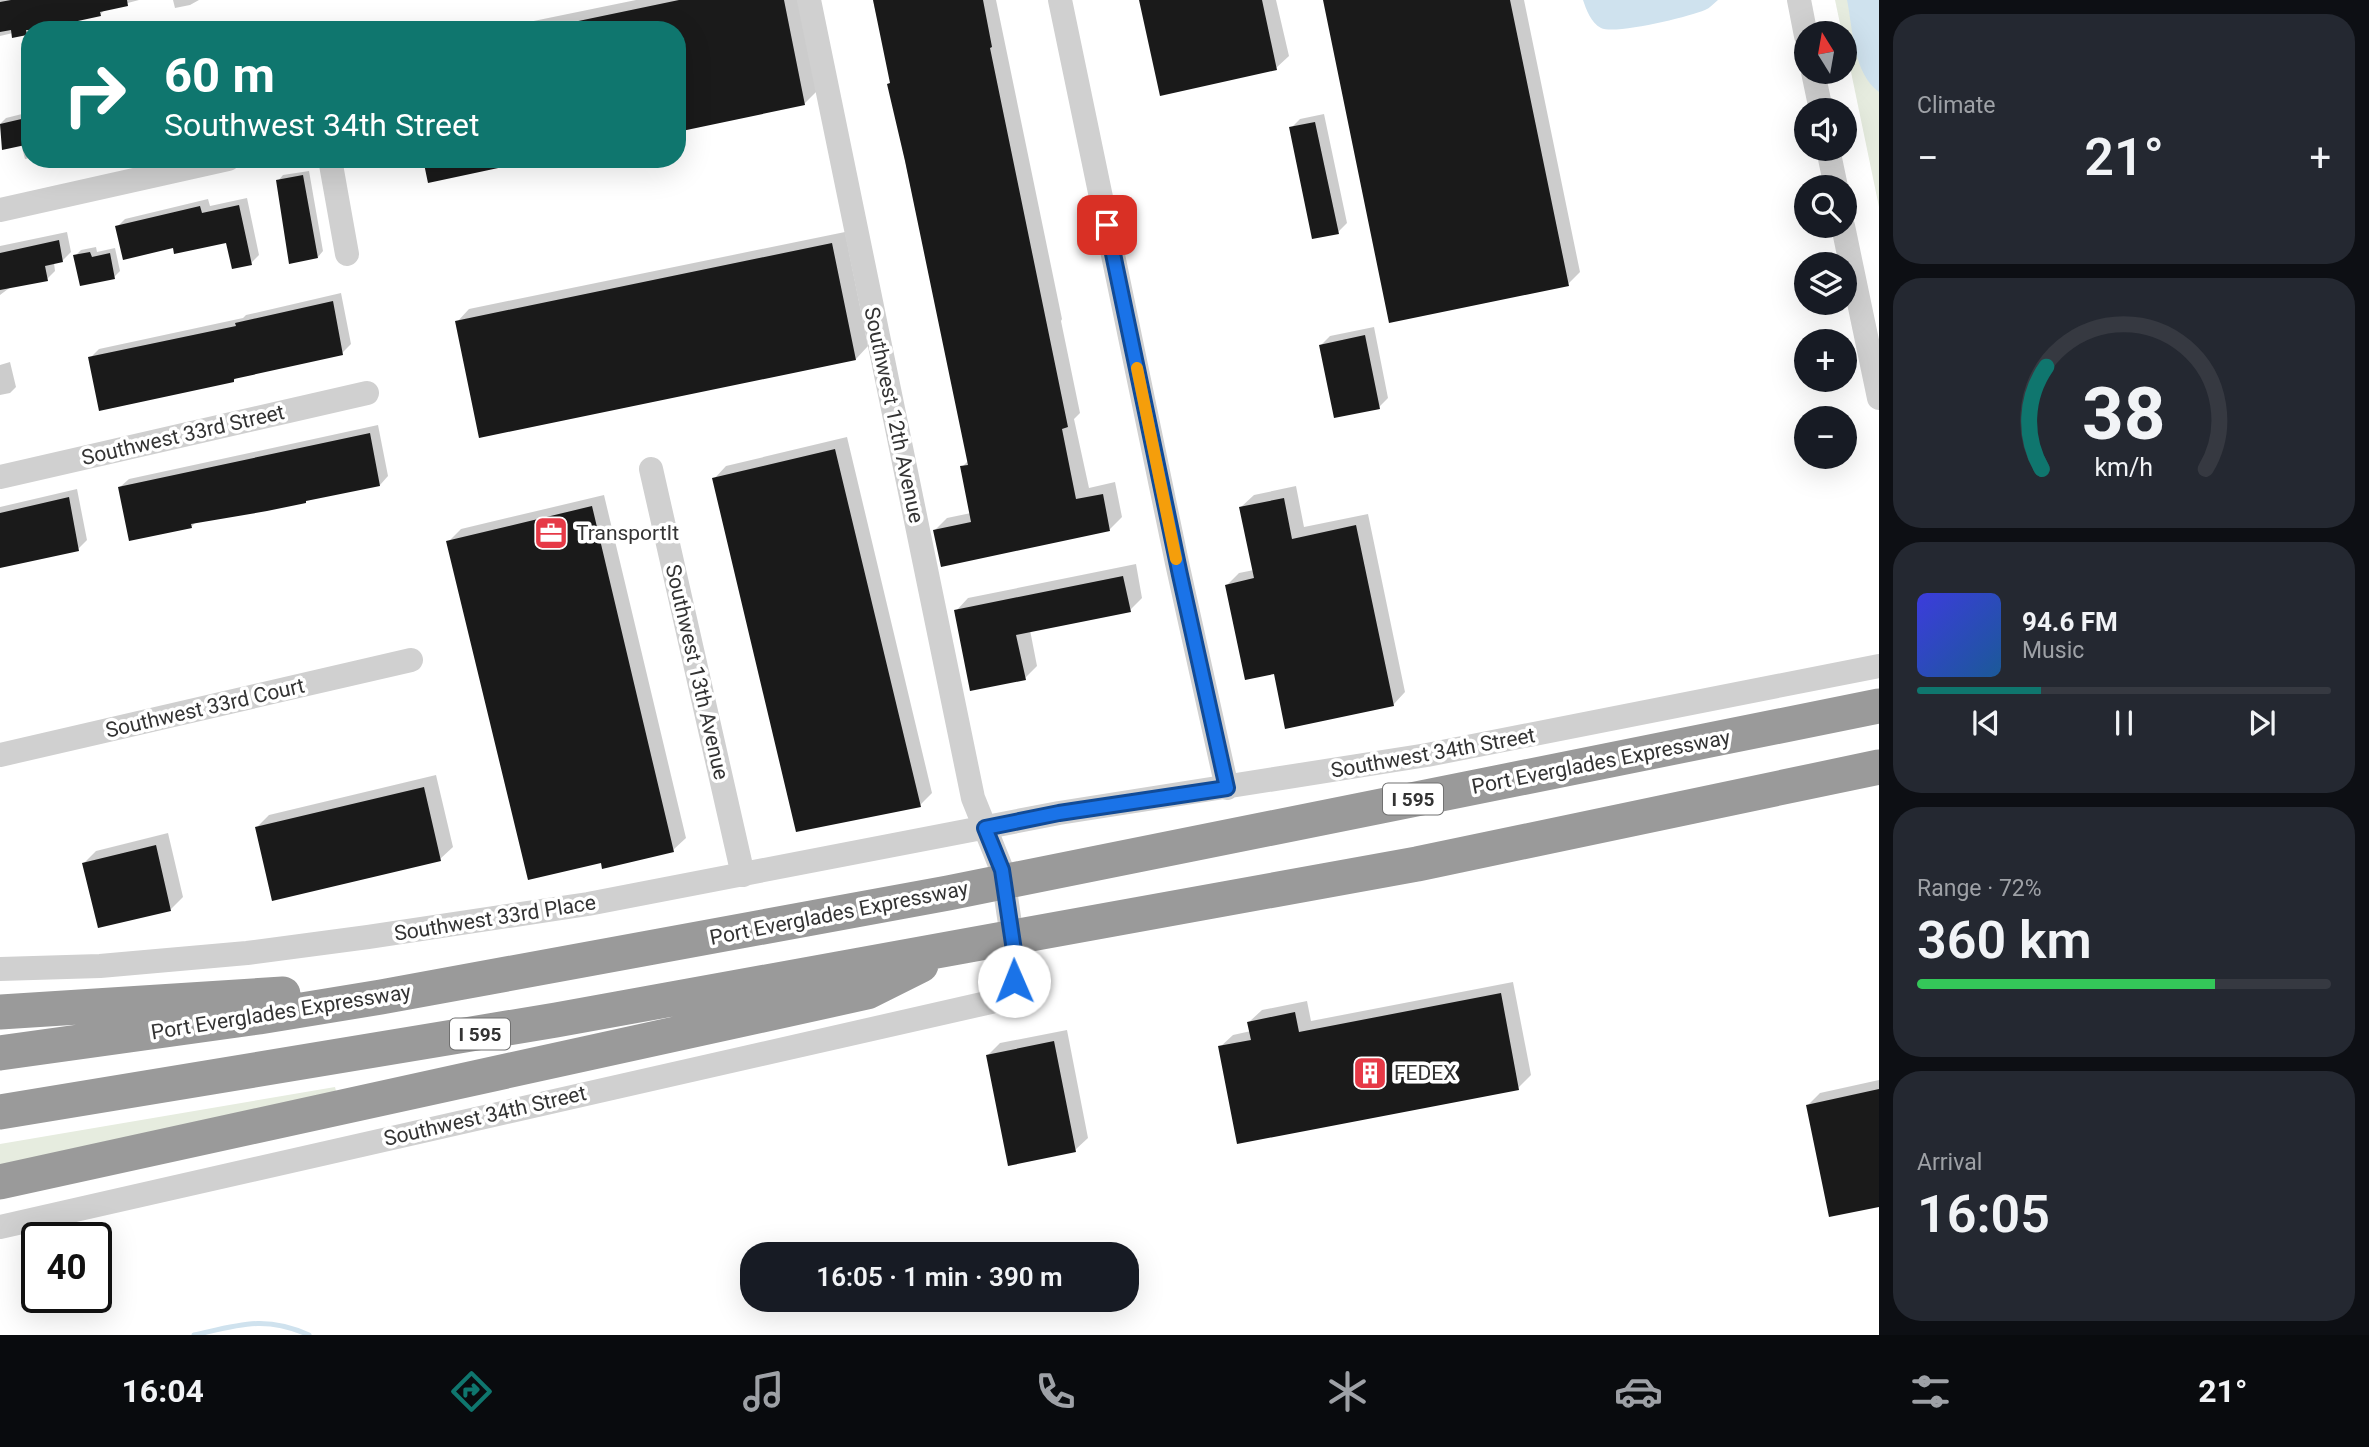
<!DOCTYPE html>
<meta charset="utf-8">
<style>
:root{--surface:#171b24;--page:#242831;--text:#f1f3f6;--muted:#9ea1a6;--line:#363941;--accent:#0f766e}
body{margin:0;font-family:Roboto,sans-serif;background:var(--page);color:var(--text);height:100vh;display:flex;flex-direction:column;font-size:26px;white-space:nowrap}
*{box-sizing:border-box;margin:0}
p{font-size:23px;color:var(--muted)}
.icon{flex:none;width:38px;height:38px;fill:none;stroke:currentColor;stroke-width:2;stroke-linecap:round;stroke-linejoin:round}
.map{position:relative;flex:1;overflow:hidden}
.panel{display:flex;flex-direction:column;gap:14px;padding:14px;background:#0d0f14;width:490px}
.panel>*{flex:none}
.hud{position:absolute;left:21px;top:21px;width:665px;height:147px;border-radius:28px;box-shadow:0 7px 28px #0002;background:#0f766e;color:#fff;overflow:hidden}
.needle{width:46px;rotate:349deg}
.buttons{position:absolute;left:1794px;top:21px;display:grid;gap:14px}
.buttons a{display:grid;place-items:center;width:63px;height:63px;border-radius:50%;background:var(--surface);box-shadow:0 7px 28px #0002;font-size:35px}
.speed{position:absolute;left:21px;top:1222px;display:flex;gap:14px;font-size:35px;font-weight:700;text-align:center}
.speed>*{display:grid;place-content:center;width:91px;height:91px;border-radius:50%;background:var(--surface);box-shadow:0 7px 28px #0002;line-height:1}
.speed .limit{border:4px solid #111;border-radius:10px;background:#fff;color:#111}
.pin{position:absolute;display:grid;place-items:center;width:60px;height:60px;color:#fff;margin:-30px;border-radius:14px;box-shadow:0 4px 10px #0006}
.me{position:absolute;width:77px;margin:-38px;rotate:359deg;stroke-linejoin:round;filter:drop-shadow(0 0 5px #0008)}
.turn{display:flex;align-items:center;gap:24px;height:147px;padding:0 28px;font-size:32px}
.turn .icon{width:91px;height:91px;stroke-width:2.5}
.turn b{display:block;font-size:49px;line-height:60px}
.big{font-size:52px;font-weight:600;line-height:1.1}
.panel .widget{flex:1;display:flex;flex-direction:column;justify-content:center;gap:10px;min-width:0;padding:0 24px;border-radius:28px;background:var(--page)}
.panel .dial{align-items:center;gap:0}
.dial svg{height:182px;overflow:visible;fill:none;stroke:var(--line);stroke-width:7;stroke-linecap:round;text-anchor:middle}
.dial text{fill:var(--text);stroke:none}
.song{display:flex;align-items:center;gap:21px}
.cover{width:84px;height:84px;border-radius:10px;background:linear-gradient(135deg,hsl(240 70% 55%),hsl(210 70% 35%))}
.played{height:7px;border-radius:4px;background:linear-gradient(90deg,var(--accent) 30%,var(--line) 30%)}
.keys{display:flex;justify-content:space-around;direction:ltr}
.heat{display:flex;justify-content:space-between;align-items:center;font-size:38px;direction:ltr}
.charge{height:10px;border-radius:5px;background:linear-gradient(90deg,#34c759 72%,var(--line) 0)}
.trip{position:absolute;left:740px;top:1242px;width:399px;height:70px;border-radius:28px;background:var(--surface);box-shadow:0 7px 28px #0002;font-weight:600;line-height:70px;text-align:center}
.tab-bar{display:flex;height:112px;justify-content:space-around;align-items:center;background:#090b0e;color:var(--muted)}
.tab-bar .icon{width:49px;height:49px}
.tab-bar .current{color:var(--accent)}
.tab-bar b{font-size:32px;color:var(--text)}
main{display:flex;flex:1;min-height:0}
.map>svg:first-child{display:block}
.green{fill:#e6ecdf}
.water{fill:#cfe2ee}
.shadow{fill:#0003}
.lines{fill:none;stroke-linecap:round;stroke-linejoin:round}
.stream{stroke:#cfe2ee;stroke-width:5}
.building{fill:#1a1a1a}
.minor{stroke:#d0d0d0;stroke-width:24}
.highway{stroke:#9a9a9a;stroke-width:35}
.route-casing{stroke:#114b97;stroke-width:18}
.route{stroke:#1a73e8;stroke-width:12}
.slow{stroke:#f59e0b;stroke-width:12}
.labels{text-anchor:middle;stroke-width:7;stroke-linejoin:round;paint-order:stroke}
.shield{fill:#fff;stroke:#707070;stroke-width:2}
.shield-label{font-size:19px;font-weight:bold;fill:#333}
.street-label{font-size:21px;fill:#333;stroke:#fff}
.poi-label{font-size:21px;fill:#333;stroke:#fff;text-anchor:start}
</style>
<main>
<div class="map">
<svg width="1879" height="1335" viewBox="0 0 1879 1335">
<rect width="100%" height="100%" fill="#fff"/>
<path class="green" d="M1835,0H1879V207L1845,43L1844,33H1842Z
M335,1087L337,1095L0,1170V1144Z"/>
<path class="water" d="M1583,0H1718C1713,4 1710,8 1705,10C1688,17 1615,35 1601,28C1591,23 1586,9 1583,0Z
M1847,0H1879V92C1853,74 1853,29 1847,0Z"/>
<path class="shadow" d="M0,0H139L105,9L100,15L73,20L74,23L67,30H30V33L13,36V33L0,36Z
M173,0H199L190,5L175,8Z
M636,0H798L817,91L804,104L677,30H490Z
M873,0H996L1062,319L1061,321L1080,413L1074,419L1089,488L1115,482L1122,517L1110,529L935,530L947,518L971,513L962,467L969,460L889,85L892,82Z
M1141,0H1276L1289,56L1276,68Z
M1325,0H1524L1580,272L1568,284Z
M30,112V158L25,159L21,144L4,148L0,124L6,118Z
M1324,114L1347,223L1338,232L1291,128L1300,119Z
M425,159H533L429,181Z
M309,171L323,251L318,257L278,181L283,175Z
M247,198L259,255L251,263L228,240L117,227L125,219L208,199L210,206Z
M67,232L71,252L62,261L54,263L55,271L47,279L12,286L0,295V246Z
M845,232L868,346L856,359L457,322L469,309Z
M96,247L97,252L115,248L120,271L114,277L75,256L81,250Z
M341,293L351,344L342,353L237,377L234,380L90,358L99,349L243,318L246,315Z
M1374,327L1388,398L1379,407L1321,345L1330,336Z
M10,362L16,387L10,393L0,395V365Z
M378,425L388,476L380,485L197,521L191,527L120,487L129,479Z
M847,437L932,793L920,805L714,479L726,466Z
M1296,486L1304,527L1368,514L1405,692L1393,705L1275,672L1227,585L1239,573L1254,570L1241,507L1254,495Z
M77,489L87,540L78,549L0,567V507Z
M604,495L686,838L673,850L448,542L461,529Z
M1136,564L1142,598L1130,610L1030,630L1037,666L1025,678L956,611L968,598Z
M436,775L453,847L440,859L257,827L269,815Z
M168,833L183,897L171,909L84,863L96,851Z
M1513,982L1531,1075L1518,1088L1220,1047L1233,1035L1251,1031L1249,1022L1262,1010L1307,1001L1311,1021Z
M1067,1030L1088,1138L1075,1150L988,1055L1000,1043Z
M1879,1080V1205L1808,1105L1820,1093Z"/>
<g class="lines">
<path class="stream" d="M194,1335C239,1325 265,1315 309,1335"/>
</g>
<path class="building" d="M11,0H127L128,6L100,12L101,16L64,24L65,30H26L27,35L12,38L11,30L0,32V2Z
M679,0H784L805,105L677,132V30H564V24Z
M873,0H983L992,47L990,48L1068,427L1062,429L1076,499L1103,494L1110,531L941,567L933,530L971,522L960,466L968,465L905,161L887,84L890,83Z
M1139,0H1262L1277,70L1160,96Z
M1323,0H1510L1569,286L1389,323Z
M30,117V144L2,150L0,124Z
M1315,122L1339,234L1312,239L1289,127Z
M423,159H512V165L428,183Z
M303,175L318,258L289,264L276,180Z
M239,205L252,265L232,269L226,243L174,254L173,248L123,260L115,226L200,206L202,213Z
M59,240L63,262L45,266L48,281L0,290V253Z
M832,243L856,360L479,438L455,321Z
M90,252L92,257L110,253L115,279L80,286L73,255Z
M333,301L343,355L234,379V382L99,411L88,357L236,326L235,323Z
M1365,335L1380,409L1334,418L1319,345Z
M370,433L380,486L306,501V503L267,511L191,524L192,528L129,541L118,487Z
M835,449L921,807L796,832L712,478Z
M69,497L79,551L0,568V513Z
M1284,498L1292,539L1356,525L1394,706L1285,729L1274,674L1245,680L1225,585L1254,578L1239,507Z
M592,506L674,852L602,869L601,863L528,880L446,541Z
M1123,576L1131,612L1016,635L1026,680L970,691L954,610Z
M424,787L441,861L272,901L255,827Z
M156,845L171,911L98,928L82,863Z
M1501,993L1519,1090L1237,1144L1218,1046L1251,1040L1247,1022L1295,1012L1299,1032Z
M1054,1041L1076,1152L1008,1166L986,1055Z
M1879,1089V1207L1829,1217L1806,1105Z"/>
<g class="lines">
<path class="minor" d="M1060,0L1177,563L1227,788
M1799,0L1806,36
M1813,72L1821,110
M1828,149L1836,187
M330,159L347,254
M0,210L228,159
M1843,226L1879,398
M651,469L743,875
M0,477L367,393
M0,755L411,660
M0,969L100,966L247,953L368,937L588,904L1059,813L1427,755L1879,666
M0,1227L991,1002C1009,995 1017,983 1016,964L1002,870L973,798L809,0"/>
<path class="highway" d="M0,1012L283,994
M0,1053L259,1017L381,997L948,893L1879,706
M0,1112L556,1020L1417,864L1879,767
M0,1182L867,992L921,965"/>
</g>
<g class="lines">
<g class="route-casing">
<path id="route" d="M1014,981L1016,964L1002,870L985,828L1059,813L1227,788L1180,575L1107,225"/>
</g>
<use href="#route" class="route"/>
<path class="slow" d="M1137,368L1176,559"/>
</g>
<defs>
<g id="office-square" transform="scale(1.75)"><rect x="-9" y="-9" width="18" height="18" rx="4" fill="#e63946" stroke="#fff"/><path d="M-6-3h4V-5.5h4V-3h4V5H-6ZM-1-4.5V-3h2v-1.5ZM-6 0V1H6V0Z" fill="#fff"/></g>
<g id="building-square" transform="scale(1.75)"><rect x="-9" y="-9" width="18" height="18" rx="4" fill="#e63946" stroke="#fff"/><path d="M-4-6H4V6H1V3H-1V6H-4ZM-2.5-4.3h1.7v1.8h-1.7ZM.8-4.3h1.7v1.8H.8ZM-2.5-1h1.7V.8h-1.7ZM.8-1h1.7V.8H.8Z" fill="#fff"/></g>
</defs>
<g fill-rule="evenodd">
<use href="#office-square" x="551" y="533"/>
<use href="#building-square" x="1370" y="1073"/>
</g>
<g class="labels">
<g class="shield">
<rect x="1383" y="783.5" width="60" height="31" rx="5"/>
<rect x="450" y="1018.5" width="60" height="31" rx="5"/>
</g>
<g class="shield-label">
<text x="1413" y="806">I 595</text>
<text x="480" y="1041">I 595</text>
</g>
<g class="street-label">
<text transform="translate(894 415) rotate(78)" y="7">Southwest 12th Avenue</text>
<text transform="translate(183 435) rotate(-13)" y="7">Southwest 33rd Street</text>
<text transform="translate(697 672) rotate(77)" y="7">Southwest 13th Avenue</text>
<text transform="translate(205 708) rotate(-13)" y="7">Southwest 33rd Court</text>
<text transform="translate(1433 753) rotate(-10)" y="7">Southwest 34th Street</text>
<text transform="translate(1601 762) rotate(-11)" y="7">Port Everglades Expressway</text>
<text transform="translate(839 913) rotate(-11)" y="7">Port Everglades Expressway</text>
<text transform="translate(495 918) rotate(-9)" y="7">Southwest 33rd Place</text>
<text transform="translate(281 1012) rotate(-9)" y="7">Port Everglades Expressway</text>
<text transform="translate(485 1116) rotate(-13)" y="7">Southwest 34th Street</text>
</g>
<g class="poi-label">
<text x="576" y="540">TransportIt</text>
<text x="1394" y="1080">FEDEX</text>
</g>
</g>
</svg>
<div class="buttons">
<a><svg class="needle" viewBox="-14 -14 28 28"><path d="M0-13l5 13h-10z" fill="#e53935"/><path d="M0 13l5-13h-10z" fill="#9ea1a6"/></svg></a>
<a><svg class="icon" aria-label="sound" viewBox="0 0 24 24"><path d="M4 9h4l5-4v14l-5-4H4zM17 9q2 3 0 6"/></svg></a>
<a><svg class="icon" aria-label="search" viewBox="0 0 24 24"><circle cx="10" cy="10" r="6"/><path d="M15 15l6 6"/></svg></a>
<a><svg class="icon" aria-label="layers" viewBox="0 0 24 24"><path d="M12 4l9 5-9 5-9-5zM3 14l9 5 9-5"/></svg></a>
<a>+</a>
<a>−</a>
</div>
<div class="speed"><div class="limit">40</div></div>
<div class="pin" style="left:1107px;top:225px;background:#d93025"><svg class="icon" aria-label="arrive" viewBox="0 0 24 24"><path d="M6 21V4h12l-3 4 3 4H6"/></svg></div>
<svg class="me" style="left:1014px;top:981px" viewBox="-20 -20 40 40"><circle r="19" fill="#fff"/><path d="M0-13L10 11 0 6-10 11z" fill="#1a73e8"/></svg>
<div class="trip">16:05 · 1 min · 390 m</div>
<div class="hud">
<div class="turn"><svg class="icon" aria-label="right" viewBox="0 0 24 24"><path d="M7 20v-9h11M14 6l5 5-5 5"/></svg><div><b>60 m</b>Southwest 34th Street</div></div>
</div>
</div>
<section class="panel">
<div class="widget"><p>Climate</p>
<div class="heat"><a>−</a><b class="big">21°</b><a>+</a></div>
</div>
<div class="widget dial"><svg viewBox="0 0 100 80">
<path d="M14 69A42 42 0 1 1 86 69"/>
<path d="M14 69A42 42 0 0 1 16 24" stroke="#0f766e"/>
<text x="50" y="56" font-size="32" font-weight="700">38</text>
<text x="50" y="72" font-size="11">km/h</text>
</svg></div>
<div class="widget">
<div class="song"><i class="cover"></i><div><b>94.6 FM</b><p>Music</p></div></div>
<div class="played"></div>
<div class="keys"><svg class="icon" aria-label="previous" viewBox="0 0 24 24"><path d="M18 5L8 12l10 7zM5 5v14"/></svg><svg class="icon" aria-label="pause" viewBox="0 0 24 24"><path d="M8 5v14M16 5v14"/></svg><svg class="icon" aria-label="next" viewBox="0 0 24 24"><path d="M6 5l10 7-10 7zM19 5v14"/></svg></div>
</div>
<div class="widget"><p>Range · 72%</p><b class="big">360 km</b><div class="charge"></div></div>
<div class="widget"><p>Arrival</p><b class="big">16:05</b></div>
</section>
</main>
<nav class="tab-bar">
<b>16:04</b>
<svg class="icon current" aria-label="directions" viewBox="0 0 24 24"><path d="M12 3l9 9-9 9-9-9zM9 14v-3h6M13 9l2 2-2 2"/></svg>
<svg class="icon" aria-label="music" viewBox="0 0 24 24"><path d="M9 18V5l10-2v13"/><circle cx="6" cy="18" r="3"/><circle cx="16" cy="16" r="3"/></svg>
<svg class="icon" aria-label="phone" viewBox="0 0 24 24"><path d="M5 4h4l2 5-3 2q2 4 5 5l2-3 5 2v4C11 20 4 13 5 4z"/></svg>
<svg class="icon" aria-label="climate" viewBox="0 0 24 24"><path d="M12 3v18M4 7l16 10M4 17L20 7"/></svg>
<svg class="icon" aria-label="car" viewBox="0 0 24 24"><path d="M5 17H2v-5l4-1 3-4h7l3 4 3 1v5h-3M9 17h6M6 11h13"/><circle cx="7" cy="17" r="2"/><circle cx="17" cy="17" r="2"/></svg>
<svg class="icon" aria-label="filters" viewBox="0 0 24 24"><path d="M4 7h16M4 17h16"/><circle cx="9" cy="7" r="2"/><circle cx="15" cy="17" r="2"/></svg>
<b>21°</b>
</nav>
